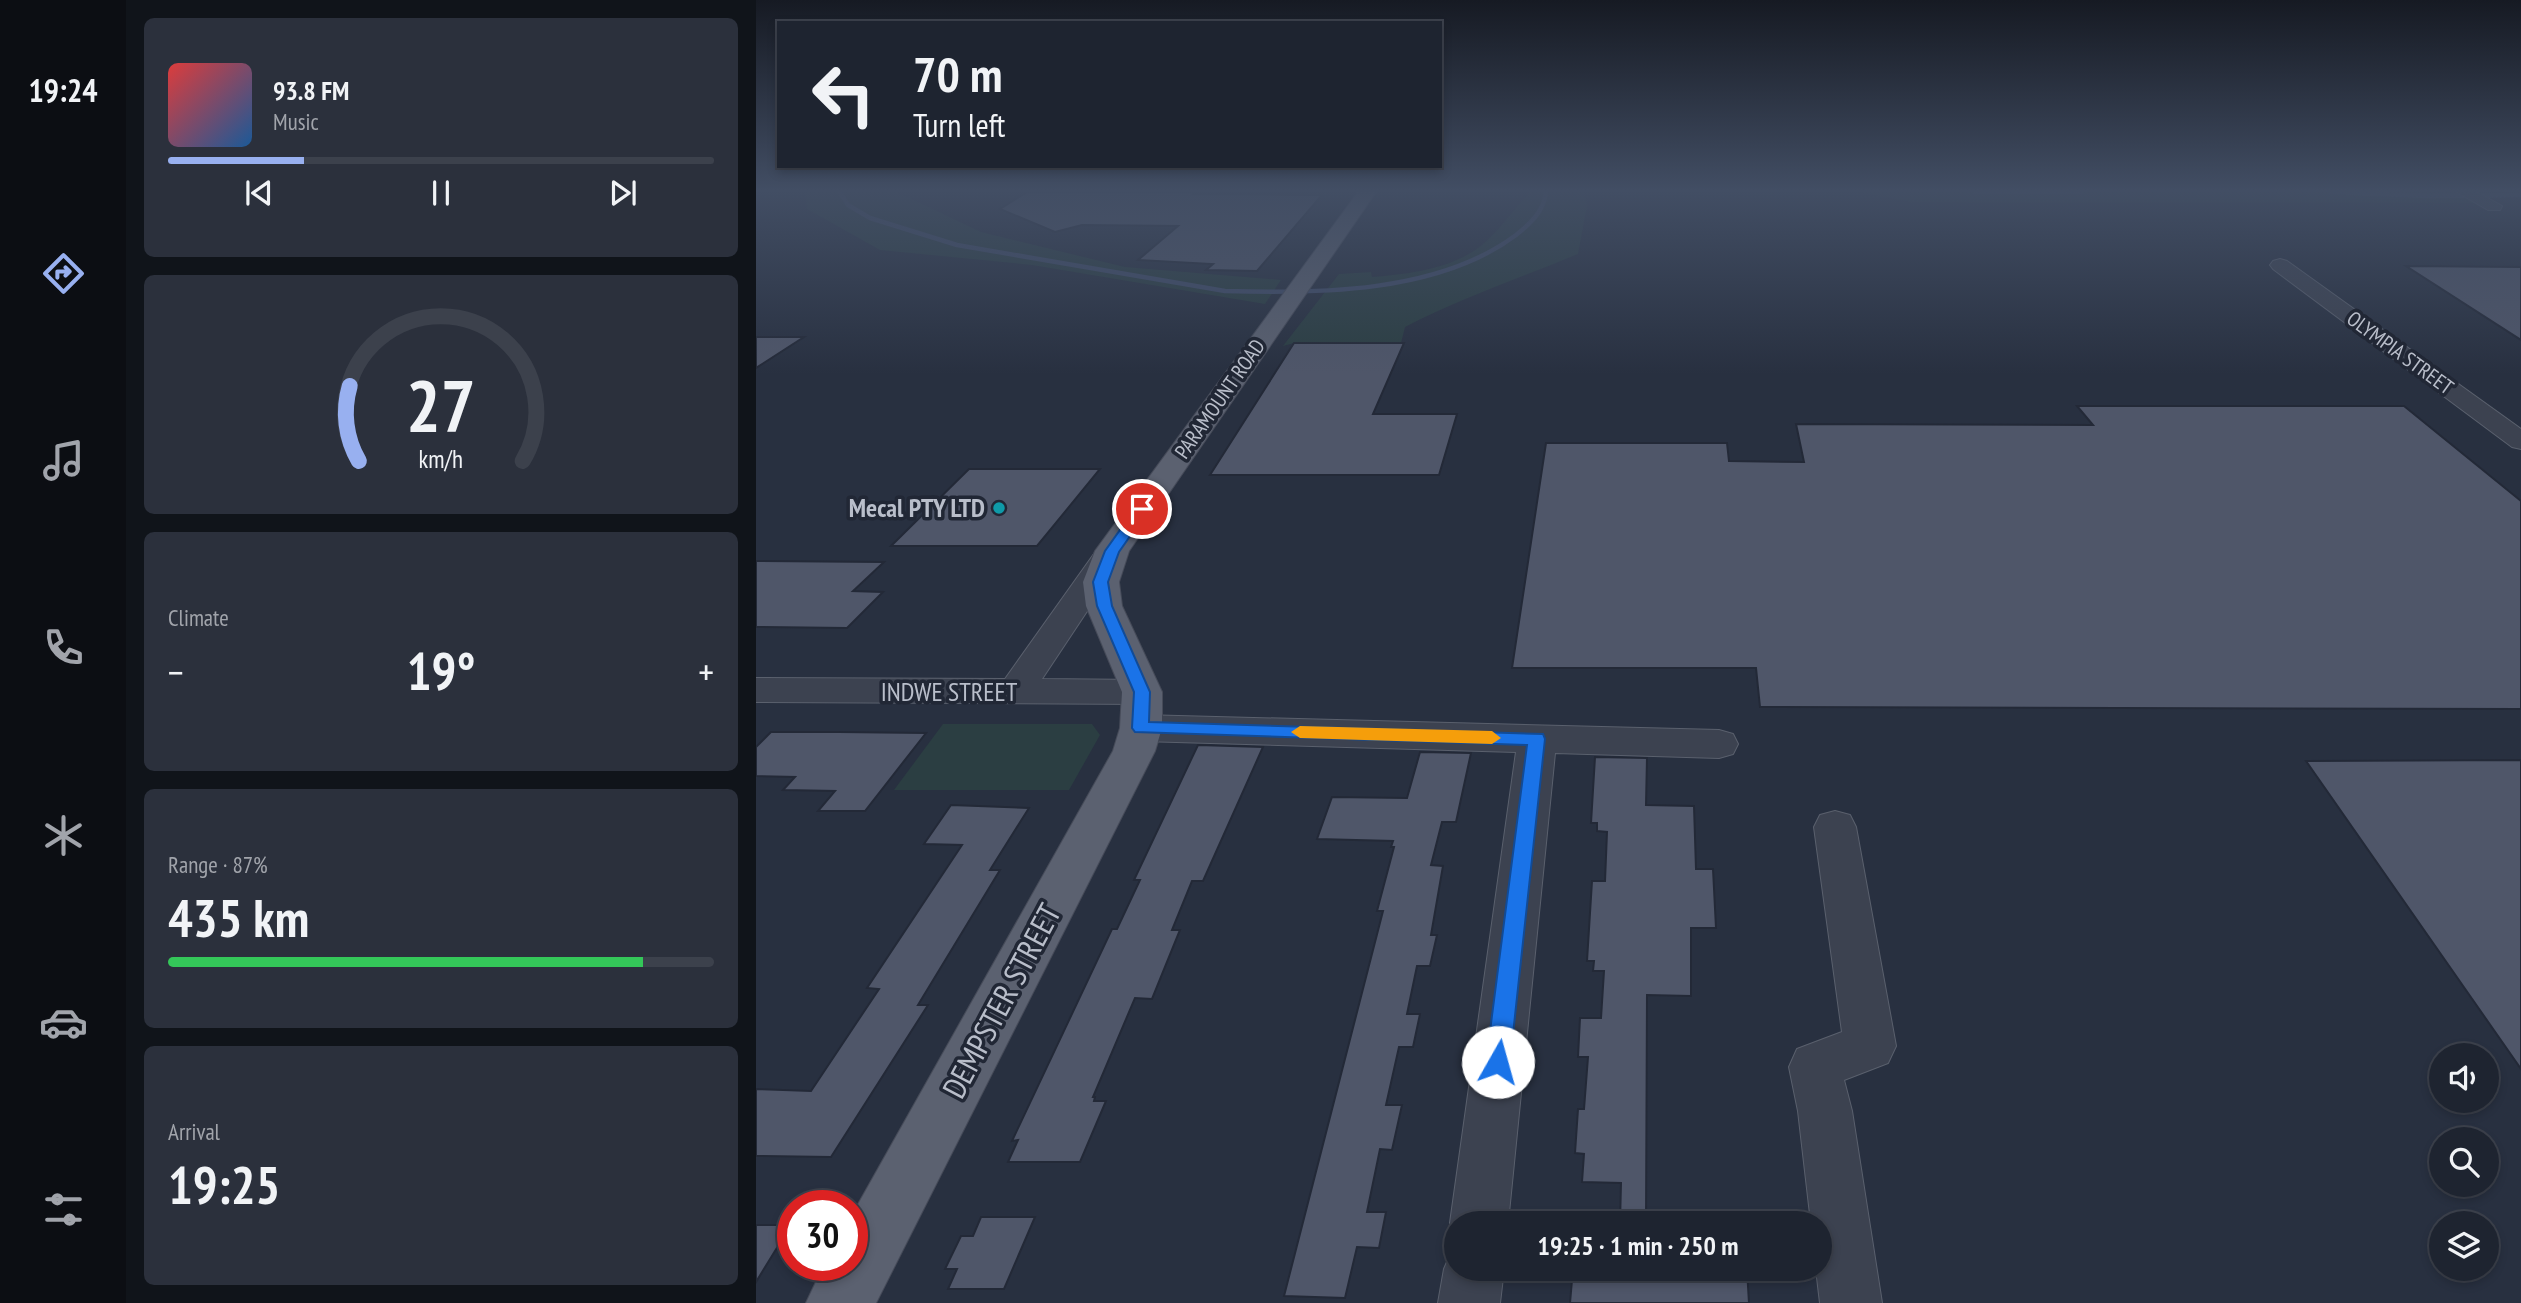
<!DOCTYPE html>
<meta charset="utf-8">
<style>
:root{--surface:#1e2430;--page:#2b303c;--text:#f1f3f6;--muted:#a1a4ab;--line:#3c414c;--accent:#98b0f0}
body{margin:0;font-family:"PT Sans Narrow",sans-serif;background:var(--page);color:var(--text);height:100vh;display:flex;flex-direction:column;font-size:26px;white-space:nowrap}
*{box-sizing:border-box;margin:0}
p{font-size:23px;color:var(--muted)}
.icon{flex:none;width:38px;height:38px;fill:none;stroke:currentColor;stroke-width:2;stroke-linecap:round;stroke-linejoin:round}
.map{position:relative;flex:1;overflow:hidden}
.drawer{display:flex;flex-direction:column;gap:18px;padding:18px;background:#10141a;width:630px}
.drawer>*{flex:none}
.banner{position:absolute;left:21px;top:21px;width:665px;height:147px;border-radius:0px;box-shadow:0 4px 10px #0003,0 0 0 2px var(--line);background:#1e2430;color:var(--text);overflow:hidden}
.tools{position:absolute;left:1673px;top:1043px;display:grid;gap:14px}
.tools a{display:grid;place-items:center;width:70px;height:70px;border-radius:50%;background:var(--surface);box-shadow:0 4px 10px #0003,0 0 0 2px var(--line);font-size:35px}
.speed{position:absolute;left:21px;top:1190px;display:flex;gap:14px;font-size:35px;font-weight:700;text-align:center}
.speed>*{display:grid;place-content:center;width:91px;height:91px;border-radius:50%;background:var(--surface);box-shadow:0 4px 10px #0003,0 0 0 2px var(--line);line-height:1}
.speed .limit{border:10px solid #d22;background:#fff;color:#111}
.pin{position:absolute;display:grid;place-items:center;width:60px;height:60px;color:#fff;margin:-30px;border:4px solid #fff;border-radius:50%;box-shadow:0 2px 7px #0007}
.me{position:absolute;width:77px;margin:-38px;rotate:7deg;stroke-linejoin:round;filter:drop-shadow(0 0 5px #0008)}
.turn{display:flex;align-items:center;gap:24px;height:147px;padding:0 21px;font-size:32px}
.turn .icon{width:91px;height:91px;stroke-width:2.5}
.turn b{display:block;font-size:49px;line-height:60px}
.big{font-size:52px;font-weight:800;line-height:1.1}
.drawer .tile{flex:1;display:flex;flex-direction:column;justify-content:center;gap:10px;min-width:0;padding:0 24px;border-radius:10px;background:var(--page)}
.drawer .dial{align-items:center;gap:0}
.dial svg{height:182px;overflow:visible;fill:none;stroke:var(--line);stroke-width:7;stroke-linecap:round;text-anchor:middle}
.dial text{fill:var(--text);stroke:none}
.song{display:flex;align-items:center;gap:21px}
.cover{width:84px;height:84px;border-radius:10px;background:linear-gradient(135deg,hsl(0 70% 55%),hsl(210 70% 35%))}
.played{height:7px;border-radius:4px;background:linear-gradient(90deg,var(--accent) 25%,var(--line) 25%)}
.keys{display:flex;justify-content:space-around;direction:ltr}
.heat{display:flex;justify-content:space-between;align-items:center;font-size:38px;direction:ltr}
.charge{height:10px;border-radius:5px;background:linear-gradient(90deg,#34c759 87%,var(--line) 0)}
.trip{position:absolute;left:688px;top:1211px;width:388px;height:70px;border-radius:35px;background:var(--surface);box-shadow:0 4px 10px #0003,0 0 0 2px var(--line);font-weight:800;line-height:70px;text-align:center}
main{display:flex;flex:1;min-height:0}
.dock{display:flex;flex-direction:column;width:126px;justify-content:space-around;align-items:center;background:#0c0e13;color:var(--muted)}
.dock .icon{width:49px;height:49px}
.dock .active{color:var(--accent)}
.dock b{font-size:32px;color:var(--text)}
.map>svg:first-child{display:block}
.green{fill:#2b3e42}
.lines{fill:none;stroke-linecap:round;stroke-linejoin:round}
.stream{stroke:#404c68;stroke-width:4.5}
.building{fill:#4f5669;stroke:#232937;stroke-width:2}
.minor-casing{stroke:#5a606d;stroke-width:2}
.major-casing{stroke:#464b59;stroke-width:2}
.minor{fill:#3c4250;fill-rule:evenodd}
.major{fill:#5b6170;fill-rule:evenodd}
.route{fill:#1a73e8;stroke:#114b97;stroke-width:2}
.slow{fill:#f59e0b}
.culture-dot{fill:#0f9aa8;stroke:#212735;stroke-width:2.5}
.labels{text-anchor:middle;stroke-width:7;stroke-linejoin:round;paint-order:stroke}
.far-street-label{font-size:21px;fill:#b9beca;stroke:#212735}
.poi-label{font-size:26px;font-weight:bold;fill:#b9beca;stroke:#212735;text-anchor:end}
.street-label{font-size:26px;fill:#b9beca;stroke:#212735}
.near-street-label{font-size:32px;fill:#b9beca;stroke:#212735}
</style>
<main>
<nav class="dock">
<b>19:24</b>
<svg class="icon active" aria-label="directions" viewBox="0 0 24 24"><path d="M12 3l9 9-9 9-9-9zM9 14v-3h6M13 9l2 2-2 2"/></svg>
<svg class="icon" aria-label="music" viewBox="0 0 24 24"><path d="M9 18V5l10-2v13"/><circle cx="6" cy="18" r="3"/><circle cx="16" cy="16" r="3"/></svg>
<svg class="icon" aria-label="phone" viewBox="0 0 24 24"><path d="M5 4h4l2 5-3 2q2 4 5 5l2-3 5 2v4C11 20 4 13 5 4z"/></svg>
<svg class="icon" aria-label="climate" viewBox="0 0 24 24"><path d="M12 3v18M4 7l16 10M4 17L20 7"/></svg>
<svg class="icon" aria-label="car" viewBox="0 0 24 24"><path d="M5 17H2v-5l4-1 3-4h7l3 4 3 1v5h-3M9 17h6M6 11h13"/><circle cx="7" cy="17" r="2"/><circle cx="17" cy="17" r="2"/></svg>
<svg class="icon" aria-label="filters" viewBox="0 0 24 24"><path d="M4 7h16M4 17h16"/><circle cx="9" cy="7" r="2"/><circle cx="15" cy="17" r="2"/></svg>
</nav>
<section class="drawer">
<div class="tile">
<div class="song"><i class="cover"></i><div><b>93.8 FM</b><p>Music</p></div></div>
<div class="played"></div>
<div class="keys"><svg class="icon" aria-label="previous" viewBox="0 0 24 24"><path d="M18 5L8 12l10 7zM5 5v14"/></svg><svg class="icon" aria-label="pause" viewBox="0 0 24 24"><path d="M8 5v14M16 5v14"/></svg><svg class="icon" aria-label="next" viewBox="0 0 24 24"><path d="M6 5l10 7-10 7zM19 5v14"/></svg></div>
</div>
<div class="tile dial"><svg viewBox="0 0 100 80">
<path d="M14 69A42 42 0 1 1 86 69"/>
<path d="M14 69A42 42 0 0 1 10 36" stroke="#98b0f0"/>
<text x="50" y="56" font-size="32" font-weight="700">27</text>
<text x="50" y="72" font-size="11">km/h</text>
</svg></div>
<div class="tile"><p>Climate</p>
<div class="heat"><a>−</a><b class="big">19°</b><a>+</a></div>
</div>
<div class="tile"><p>Range · 87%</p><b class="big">435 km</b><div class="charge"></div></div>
<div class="tile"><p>Arrival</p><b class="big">19:25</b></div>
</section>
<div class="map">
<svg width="1765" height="1303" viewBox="0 0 1765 1303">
<rect width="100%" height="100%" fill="#283040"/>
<path class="green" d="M49,192H141L225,232L369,267L525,280L509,304L276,265L124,250L51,209Z
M774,192H829L831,206L822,254C764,278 705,298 649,327L645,343H538L527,346L583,274L615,272L616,277C653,274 696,269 726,245C744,230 758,209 774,192Z
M1102,192H1709L1733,203L1156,202Z
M187,724H336L344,735L313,790H138Z"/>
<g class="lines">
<path class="stream" d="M84,192L92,205L114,218L201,245L469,291C562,294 683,293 760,235C775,223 788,211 790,192
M1219,192H1325
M1575,192L1673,196L1765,195"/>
</g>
<path class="building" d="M271,192H439L437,194L566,195L501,271L450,270L457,264L382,260L422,226L326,225L299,232L244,209Z
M1650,266L1765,267V340Z
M0,337H48L0,368Z
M538,343H648L617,414H701L683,475H454Z
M1321,406H1648L1765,501V709L1004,707L1000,668H756L790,443H971L973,461L1048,462L1040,424L1337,425Z
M213,469H344L281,546H135Z
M0,561L128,562L97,591L127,592L91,628L0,627Z
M15,732H83L170,733L109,811H62L79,791L27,790L39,777L0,776V747Z
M442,745L507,747L447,881H436L416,930H424L396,999L379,998L337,1097H339L338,1101H350L324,1162H252L262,1140L256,1141L356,929H361L384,880H378Z
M664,752L715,753L700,822H686L675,865L687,866L675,935H681L674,966H661L651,1014H664L657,1047H643L630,1105H646L636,1150L624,1149L611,1212H630L623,1248L601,1247L589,1298L528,1296L627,911H621L638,847H635L637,841L561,839L576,797L651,798Z
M839,757L891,758L890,805L938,806L940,869H957L960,928H935V996L891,995L890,1223H864L865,1183L826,1182L828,1154L819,1153L822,1109H828L832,1057H822L824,1018H845L848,971H837L838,961H831L836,881H849L851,832L841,831V823H835Z
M1765,760V1069L1550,761Z
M195,805L273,808L234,870H244L162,1005H172L75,1157L0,1156V1089L55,1091L123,989L111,988L206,845L168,844Z
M225,1217H279L248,1289H192L201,1269H189L205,1236H217Z
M0,1225H35L0,1282Z
M822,1269H991L993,1303H814L816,1280H821Z"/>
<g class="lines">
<g class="minor-casing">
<path id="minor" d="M1701,192H1721L1746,206L1744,210H1732Z
M1524,259L1531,261L1765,429V449L1756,447L1517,269L1514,265L1517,261Z
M356,542L367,544L371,551L286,679L386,680L399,683L404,692L399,701L386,704L0,702V678L249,679L345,544Z
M385,715L963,730L977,734L982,744L977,754L963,758L799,753L752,1223H700V1238L694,1223L760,752L385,741L372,737L366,728L372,719Z
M1079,811L1094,815L1100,827L1140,1046L1132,1063L1088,1080L1096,1111L1126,1303H1064L1060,1269H1064V1223H1055L1042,1111L1033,1067L1041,1049L1086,1032L1058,827L1064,815Z
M700,1246V1269H748L744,1303H682L688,1269L697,1248Z"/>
</g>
<g class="major-casing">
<path id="major" d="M602,192H620L373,551L363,582L366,606L406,692V728L399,751L120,1303H50L68,1265H96V1215L357,751L364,728L366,692L330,606L327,582L339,551Z"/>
</g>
<use href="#minor" class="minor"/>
<use href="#major" class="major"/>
</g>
<linearGradient id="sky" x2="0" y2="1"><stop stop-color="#161a23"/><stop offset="0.51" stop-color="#424e64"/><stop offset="1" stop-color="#424e64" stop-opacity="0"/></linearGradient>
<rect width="1765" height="374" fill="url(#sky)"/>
<path class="route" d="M386,505L393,509L363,552L352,582L356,606L394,692L393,722L787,734L789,739L754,1062L751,1070L742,1073L734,1070L730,1062L771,745L379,732L376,728L378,692L341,606L337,582L349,551L381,506Z"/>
<path class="slow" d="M544,726L736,731L745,738L736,744L544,738L535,732Z"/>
<circle class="culture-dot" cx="243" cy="508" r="7"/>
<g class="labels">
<g class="far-street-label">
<text transform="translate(1644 353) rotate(36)" y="7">OLYMPIA STREET</text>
<text transform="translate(464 399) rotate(-55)" y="7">PARAMOUNT ROAD</text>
</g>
<g class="poi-label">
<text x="229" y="517">Mecal PTY LTD</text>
</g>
<g class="street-label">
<text x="193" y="701">INDWE STREET</text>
</g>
<g class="near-street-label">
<text transform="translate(246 1001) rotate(-62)" y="11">DEMPSTER STREET</text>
</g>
</g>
</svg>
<div class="tools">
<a><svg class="icon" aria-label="sound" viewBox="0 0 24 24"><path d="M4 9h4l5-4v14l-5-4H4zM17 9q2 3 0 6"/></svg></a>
<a><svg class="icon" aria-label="search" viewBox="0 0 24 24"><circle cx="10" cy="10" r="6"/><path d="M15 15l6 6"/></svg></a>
<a><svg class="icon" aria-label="layers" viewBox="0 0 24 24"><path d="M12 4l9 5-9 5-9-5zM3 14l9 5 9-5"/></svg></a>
</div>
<div class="speed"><div class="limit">30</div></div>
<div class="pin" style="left:386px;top:509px;background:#d93025"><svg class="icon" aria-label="arrive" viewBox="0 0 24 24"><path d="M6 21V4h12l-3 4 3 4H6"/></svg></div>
<svg class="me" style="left:742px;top:1062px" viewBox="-20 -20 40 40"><circle r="19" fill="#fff"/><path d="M0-13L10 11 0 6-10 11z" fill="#1a73e8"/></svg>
<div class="trip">19:25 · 1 min · 250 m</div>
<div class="banner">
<div class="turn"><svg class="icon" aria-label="left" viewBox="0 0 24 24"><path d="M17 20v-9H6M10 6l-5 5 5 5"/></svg><div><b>70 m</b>Turn left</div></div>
</div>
</div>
</main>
